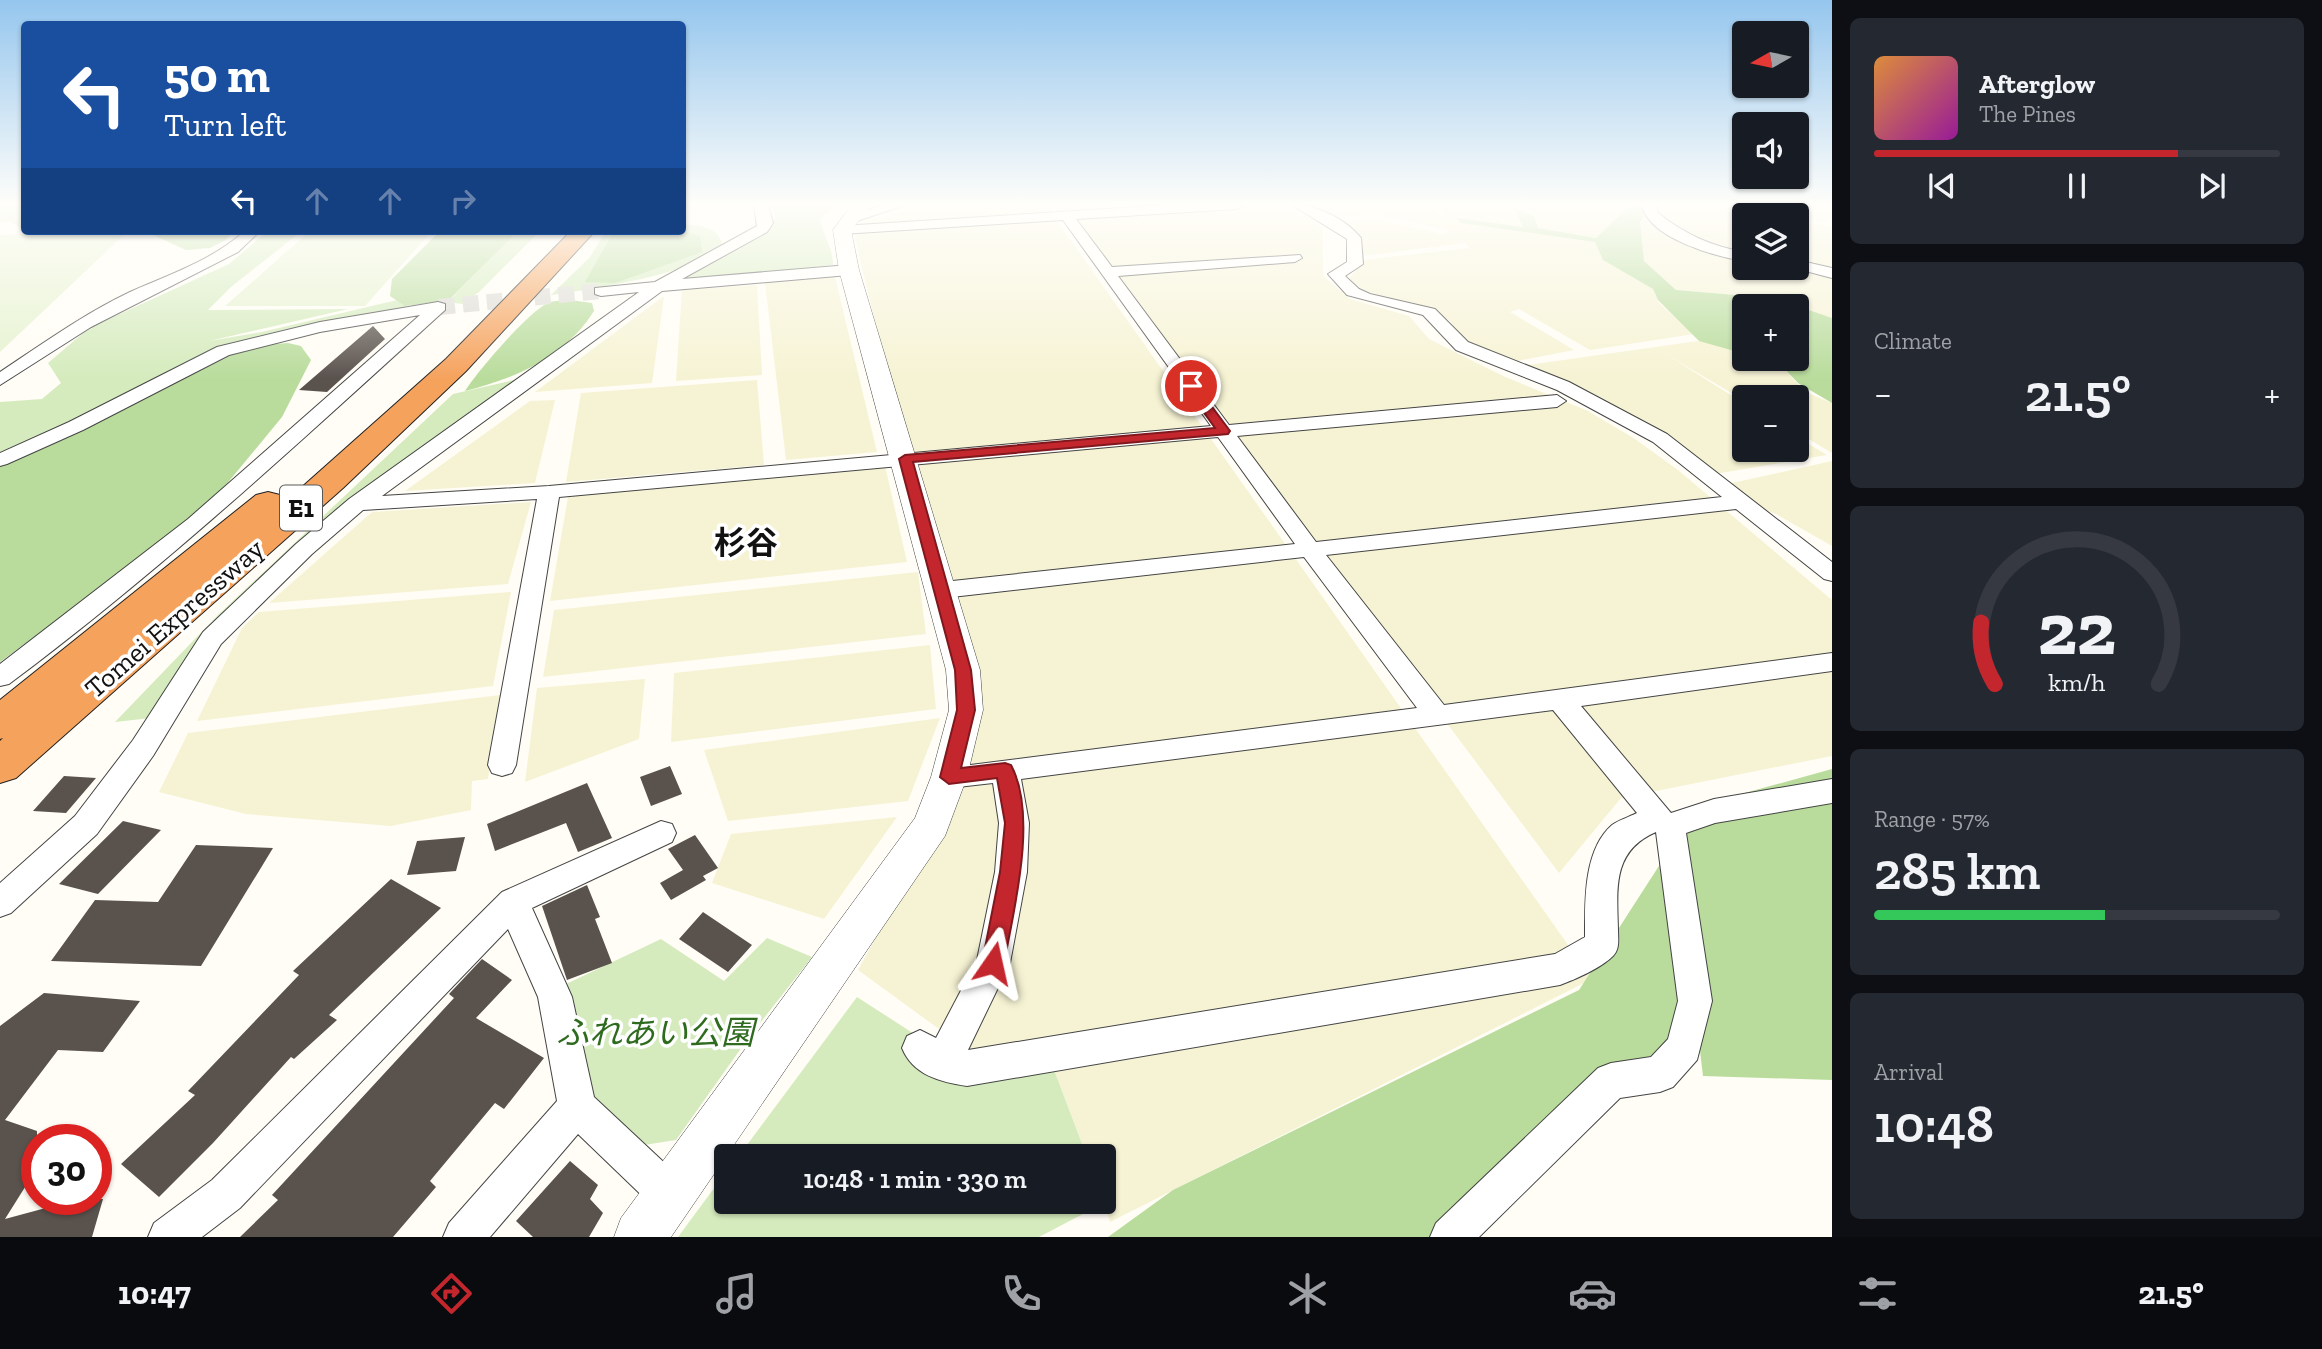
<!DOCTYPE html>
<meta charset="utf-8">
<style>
:root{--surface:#171b24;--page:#242831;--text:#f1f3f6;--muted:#9ea1a6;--line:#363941;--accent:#c4262e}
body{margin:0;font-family:"Zilla Slab","Noto Sans JP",serif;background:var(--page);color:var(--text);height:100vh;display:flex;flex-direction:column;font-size:26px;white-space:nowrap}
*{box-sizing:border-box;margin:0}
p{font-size:23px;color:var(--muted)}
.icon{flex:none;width:38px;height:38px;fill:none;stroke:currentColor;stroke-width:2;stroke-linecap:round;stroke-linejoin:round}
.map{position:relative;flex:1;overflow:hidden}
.details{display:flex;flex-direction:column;gap:18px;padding:18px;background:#0d0f14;width:490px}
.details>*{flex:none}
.guide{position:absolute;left:21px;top:21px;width:665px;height:214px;border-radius:7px;box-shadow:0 2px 5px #0004;background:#1a4fa0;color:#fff;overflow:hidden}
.needle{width:46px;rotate:261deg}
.controls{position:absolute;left:1732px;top:21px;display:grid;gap:14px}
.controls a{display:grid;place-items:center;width:77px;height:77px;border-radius:7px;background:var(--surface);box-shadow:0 2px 5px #0004;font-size:35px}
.speed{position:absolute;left:21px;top:1124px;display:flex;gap:14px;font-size:35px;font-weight:700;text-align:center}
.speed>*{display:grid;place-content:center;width:91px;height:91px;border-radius:50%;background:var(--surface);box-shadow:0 2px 5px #0004;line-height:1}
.speed .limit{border:10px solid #d22;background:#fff;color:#111}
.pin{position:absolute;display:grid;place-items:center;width:60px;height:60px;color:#fff;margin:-30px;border:4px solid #fff;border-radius:50%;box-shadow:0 2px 7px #0007}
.me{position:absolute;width:77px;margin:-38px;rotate:11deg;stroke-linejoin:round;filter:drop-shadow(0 0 5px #0008)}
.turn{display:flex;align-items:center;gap:24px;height:147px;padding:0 28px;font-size:32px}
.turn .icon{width:91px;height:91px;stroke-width:2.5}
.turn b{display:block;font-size:49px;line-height:60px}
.lanes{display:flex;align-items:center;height:66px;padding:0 28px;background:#0003;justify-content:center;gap:35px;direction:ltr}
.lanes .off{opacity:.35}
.big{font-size:52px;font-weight:600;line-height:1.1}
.details .card{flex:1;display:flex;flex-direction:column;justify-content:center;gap:10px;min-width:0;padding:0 24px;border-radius:10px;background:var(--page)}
.details .dial{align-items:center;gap:0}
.dial svg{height:182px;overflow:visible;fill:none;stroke:var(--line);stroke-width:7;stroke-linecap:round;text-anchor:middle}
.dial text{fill:var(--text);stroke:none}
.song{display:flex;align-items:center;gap:21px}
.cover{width:84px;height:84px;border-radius:10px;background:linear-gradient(135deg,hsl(30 70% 55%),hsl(300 70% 35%))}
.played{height:7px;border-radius:4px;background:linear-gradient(90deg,var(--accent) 75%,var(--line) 75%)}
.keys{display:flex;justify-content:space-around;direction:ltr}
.heat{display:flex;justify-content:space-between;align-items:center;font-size:38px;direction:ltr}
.charge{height:10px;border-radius:5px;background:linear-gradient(90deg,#34c759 57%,var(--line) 0)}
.trip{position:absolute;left:714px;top:1144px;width:402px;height:70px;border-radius:7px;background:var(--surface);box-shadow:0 2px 5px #0004;font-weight:600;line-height:70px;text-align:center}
.tab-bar{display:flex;height:112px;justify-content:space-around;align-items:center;background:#090b0e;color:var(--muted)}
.tab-bar .icon{width:49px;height:49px}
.tab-bar .current{color:var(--accent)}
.tab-bar b{font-size:32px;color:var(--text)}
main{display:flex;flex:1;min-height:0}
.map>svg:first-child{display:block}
.farmland{fill:#f6f3d4}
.green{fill:#d5ebbd}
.forest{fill:#b9dc9c}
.pitch{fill:#e6f2cf}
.building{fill:#5a524d}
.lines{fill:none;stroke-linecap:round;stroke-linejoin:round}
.minor-tunnel{stroke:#dbdad3;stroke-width:16;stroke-dasharray:16 8;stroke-linecap:butt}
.minor-casing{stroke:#444;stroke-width:2}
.tertiary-casing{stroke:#444;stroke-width:1}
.motorway-casing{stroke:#222;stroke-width:2}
.minor{fill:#fff;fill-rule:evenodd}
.tertiary{fill:#fff;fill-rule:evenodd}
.motorway{fill:#f5a25d;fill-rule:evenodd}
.route{fill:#c4262e;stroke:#7f191e;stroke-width:2}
.labels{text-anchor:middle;stroke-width:7;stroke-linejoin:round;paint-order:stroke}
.shield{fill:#fff;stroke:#585858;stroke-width:2}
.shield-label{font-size:26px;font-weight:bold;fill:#111}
.street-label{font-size:28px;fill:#111;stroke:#fff}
.quarter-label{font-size:32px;font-weight:bold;fill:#111;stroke:#fff}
.near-park-label{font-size:33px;font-style:italic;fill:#2f6b1f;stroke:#fff}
</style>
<main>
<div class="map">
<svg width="1832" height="1237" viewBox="0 0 1832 1237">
<rect width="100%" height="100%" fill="#fffdf5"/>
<path class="farmland" d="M916,205H1046L1592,979L1110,1222L1104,1202V1157H1087L1048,1054L987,1064L858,970L966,775L880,342L855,238L861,222L893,215Z
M1059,205H1269L1312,219L1323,230V276L1350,299L1409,316L1429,339L1503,376L1588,411L1635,439L1678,470L1832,600V756L1621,798L1559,873Z
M1307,205H1429L1443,217H1448L1435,205H1630L1597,238L1538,228L1516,210L1524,227L1458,218L1460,223L1595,242L1603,260L1653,289L1659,303L1694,334L1590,350L1519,309L1510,312L1574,350L1512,362L1465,344L1450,321L1435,312L1363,290L1349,279L1364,260L1469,248L1466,243L1361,256L1338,222L1378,220L1444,234L1448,230L1379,215L1332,217Z
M1647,205L1729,206L1767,215H1745V268H1797V221L1832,226V318L1759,297L1676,290L1644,261L1639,226Z
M1742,205H1832V218L1824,223Z
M835,277L877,452L786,460L765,282Z
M757,285L762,375L676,381L682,290Z
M664,296L652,383L535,392Z
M1705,340L1745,353V359H1762L1781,365L1805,392L1832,403V453L1797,432V397H1745V401L1664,353L1745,404V450H1797V437L1827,455L1715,474L1578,389L1528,365Z
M757,380L764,465L566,482L581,393Z
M555,400L535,483L405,491L530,401Z
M1832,461V546L1776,514L1744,503L1723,485Z
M885,466L907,562L550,601L568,497Z
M531,502L508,584L269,603L372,512Z
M918,572L926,634L543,677L554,610Z
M511,592L493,686L197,721L242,628L259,612Z
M930,645L936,709L671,742L674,673Z
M645,679L639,739L525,782L537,688Z
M500,695L488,779L472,781L471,810L391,826L246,814L159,792L188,733Z
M940,718L908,801L728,821L704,750Z
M897,817L824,919L712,883L731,834Z"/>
<path class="green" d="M0,205H24V230L9,221L0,222Z
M771,205H836L820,219C823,236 833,248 833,265L695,280L685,278L752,240L776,217Z
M683,224C698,225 720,227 722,245C702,273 587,290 551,295L590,257L606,231H682Z
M268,231H302L232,286L208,310L348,309L209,341L262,332L397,300L412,310L265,342L0,459V402L42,399L61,383L48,363L89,328L229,264Z
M517,231H540L479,292L462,304L448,302Z
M527,377L360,493L151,718L115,722L218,615L453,394Z
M767,938L812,957L749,1037L676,1140L644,1145L586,1103L564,985L661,939L724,981Z
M857,997L967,1068L1048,1054L1087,1157H738Z
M726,1172V1202L1104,1203L1039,1237H678Z"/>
<path class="forest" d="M1630,205L1649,206L1640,222L1644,261L1676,290L1759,297L1797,306H1745V354L1699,341L1658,300L1653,289L1603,260L1595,242L1460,223L1457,218L1523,227L1515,209L1534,216L1538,228L1596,238Z
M106,231H231L232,233L226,240L210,248L186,250L151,234Z
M440,231H518L448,301L405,306L390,296L392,279Z
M614,231H683L700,236L702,252L615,283L585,282Z
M570,300L592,303L594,311C564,358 516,378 465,391C477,372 528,312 548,303C554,300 563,301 570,300Z
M1797,306L1832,318V403L1798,383L1781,365L1759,359H1797Z
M288,343L301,346L311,360L282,417L201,515L0,662V463L218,357L261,345Z
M1832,769V1080L1703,1076L1693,992L1684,1048L1513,1176L1469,1237H1108L1173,1190L1579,990L1666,855L1658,817Z"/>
<path class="pitch" d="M122,231H128L0,352V235Z
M310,231H432L365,306H225Z"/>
<path class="building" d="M373,326L385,339L327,392L299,390Z
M670,766L682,794L651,806L640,777Z
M64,776L96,778L66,813L33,811Z
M587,783L612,838L578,852L566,823L495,851L487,824Z
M123,821L161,830L98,894L59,884Z
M695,835L718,868L703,876L706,880L671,900L660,883L683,870L668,849Z
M465,837L456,871L407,875L417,841Z
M196,845L273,848L201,966L51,961L95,900L158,902Z
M391,879L441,908L329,1015L337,1020L294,1059L291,1057L213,1143L159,1197L121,1164L195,1095L188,1091L299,975L293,971Z
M587,885L600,917L595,919L612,963L567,980L542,906Z
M703,912L752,945L728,972L679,939Z
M482,959L512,980L476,1018L544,1058L504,1109L495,1103L430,1181L436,1187L393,1237H240L278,1200L272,1195L454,998L449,994Z
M44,993L140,1001L103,1052L58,1050L5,1120L37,1131V1168L5,1219L79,1199H103L92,1237H0V1026Z
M570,1161L598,1185L590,1199L603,1213L589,1237H533L516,1221Z"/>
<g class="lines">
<path class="minor-tunnel" d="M439,307L601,291"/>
<g class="minor-casing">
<path id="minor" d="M754,205H768L773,223L767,232L682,279L849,265L857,270L849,275L662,291L382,496L549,486L1211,426L1063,220L842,234L835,230L842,226L1167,205H1244L1237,209L1076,219L1112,267L1300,255L1302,258L1295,262L1118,276L1229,425L1557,395L1566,401L1557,407L1237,436L1316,542L1722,497L1653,442L1557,390L1456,350L1423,315L1347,295L1328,274L1347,262V239L1292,205C1318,205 1344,218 1361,238L1363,264L1345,276L1359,289L1370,294L1435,309L1468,342L1569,382L1667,434L1832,562V581L1824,579L1736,509L1326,555L1444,705L1832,653V671L1581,706L1671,813L1714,799L1832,779V803L1715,823L1686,833L1712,1001L1697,1060L1673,1087L1660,1092L1620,1098L1479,1237H1430L1436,1223L1598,1068L1611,1063L1651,1057L1668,1039L1678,1001L1656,832C1612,851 1617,888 1618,930C1618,939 1620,949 1613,956C1601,968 1576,979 1560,985L967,1086C940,1082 913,1075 902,1048L907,1036L920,1030L936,1038L977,960L995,872L999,823L993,783L949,788L939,785L935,777L939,769L1417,708L1304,557L943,598L935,595L931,590L935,585L943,582L1295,544L1218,437L559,497L516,765L512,773L502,776L492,773L488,765L537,499L363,510L312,554L221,644L153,756L97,834L11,913L0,917V883L75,816L133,740L203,632L296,544L349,499L639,292L601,296L595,294V288L655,282L757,226ZM1553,710L1637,813C1629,817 1619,820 1612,825C1583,850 1585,903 1585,937L1555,954L968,1050L1010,963L1027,872L1029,823L1021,779Z
M882,205H905L857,221L850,217Z
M1642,205H1656L1658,213C1683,233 1712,247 1745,252V261C1716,257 1648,238 1642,205Z
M245,231H260L238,252L91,327L0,385V372C42,344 84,314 130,292C170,274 211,261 245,231Z
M1797,260L1832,268V278L1794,268H1797Z
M438,302L445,304V310C303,439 163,569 9,684L0,686V664L188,519L420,315L320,332L229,355L83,430L7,464L0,466V453L69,422L217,347L320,322Z
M661,821L672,824L676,833L672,842L532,908L572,997L594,1097L685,1182L691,1196L685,1210L671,1216L657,1210L578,1134L490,1237H443L449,1223L557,1101L538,997L508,929L240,1208L202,1237H148L154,1223L212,1180L502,892Z"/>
</g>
<g class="tertiary-casing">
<path id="tertiary" d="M852,205H872L851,230L859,270L980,670L983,710L967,777L945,836L671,1237H614L621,1218L915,818L931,777L949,710L946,670L839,270L833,230Z"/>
</g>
<g class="motorway-casing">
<path id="motorway" d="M571,231H595L466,371L343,488L16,778L0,783V741L3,738L0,739V700L256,495L268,492L280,495L283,504L446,359Z"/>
</g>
<use href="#minor" class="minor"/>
<use href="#tertiary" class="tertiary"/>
<use href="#motorway" class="motorway"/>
</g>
<linearGradient id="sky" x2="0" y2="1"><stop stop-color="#95c6ee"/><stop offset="0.54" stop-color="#fffefa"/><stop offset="1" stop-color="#fffefa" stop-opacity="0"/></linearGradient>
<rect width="1832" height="379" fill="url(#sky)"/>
<path class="route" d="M1187,384H1195L1230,431L1228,434L913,462L971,670L975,710L961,768L1005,763L1011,765C1038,815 1014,909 1004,963L1001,970L993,973L985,970L982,963L1000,872L1005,823L997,778L949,784L940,777L957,710L955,670L899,459L905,455L1215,428L1185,386Z"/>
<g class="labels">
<rect class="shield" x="280" y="485.5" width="42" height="45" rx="5"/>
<g class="shield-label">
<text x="301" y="517">E1</text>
</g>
<g class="street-label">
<text transform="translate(174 618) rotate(-41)" y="10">Tomei Expressway</text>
</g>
<g class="quarter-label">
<text x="746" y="554">杉谷</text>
</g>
<g class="near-park-label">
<text x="655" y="1044">ふれあい公園</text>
</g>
</g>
</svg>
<div class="controls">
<a><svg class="needle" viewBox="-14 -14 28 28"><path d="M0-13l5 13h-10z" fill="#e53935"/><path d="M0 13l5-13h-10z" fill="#9ea1a6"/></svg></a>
<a><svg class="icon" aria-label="sound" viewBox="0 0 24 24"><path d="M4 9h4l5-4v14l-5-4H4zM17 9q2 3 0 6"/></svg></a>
<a><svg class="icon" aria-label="layers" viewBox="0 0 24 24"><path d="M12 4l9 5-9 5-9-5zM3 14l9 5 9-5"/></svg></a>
<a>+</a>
<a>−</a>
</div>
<div class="speed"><div class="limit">30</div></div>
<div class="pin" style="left:1191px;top:386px;background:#d93025"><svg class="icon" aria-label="arrive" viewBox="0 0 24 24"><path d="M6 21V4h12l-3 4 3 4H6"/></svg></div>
<svg class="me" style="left:993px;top:963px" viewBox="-20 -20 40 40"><path d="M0-17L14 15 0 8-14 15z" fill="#c4262e" stroke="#fff" stroke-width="4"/></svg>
<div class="trip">10:48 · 1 min · 330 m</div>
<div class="guide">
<div class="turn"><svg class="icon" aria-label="left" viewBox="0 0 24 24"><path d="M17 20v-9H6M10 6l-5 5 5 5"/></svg><div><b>50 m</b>Turn left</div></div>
<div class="lanes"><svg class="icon" aria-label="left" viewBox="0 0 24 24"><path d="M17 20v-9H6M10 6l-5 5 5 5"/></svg><svg class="icon off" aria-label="ahead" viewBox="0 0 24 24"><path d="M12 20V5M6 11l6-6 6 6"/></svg><svg class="icon off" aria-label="ahead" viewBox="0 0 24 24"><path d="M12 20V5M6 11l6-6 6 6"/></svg><svg class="icon off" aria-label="right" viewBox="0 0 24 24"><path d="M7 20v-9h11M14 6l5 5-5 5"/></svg></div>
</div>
</div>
<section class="details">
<div class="card">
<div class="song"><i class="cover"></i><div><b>Afterglow</b><p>The Pines</p></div></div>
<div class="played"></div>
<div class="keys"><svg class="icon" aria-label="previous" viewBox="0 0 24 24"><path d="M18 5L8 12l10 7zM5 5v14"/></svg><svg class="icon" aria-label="pause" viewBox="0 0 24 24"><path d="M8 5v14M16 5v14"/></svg><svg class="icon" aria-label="next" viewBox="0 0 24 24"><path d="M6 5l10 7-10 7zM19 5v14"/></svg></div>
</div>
<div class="card"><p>Climate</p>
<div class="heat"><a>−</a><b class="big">21.5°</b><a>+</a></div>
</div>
<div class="card dial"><svg viewBox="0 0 100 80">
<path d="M14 69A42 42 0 1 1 86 69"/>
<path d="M14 69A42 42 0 0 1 8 42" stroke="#c4262e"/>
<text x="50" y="56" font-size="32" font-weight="700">22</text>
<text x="50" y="72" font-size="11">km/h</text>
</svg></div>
<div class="card"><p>Range · 57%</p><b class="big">285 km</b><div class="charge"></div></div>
<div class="card"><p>Arrival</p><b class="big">10:48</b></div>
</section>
</main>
<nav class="tab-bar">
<b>10:47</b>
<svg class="icon current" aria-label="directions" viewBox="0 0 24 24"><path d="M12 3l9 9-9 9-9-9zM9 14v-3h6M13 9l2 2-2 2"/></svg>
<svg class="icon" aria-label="music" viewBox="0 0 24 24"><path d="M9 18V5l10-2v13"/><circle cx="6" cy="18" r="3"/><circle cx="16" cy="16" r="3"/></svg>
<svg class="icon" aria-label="phone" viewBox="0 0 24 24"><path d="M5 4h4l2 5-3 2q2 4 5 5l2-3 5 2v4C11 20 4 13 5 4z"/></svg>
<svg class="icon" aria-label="climate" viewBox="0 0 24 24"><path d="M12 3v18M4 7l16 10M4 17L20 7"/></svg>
<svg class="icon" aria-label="car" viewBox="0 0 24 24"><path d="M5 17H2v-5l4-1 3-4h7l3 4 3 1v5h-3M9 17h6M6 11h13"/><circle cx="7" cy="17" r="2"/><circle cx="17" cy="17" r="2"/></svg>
<svg class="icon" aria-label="filters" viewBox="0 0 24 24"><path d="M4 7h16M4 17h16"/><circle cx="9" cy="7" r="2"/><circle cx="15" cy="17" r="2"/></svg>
<b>21.5°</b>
</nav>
